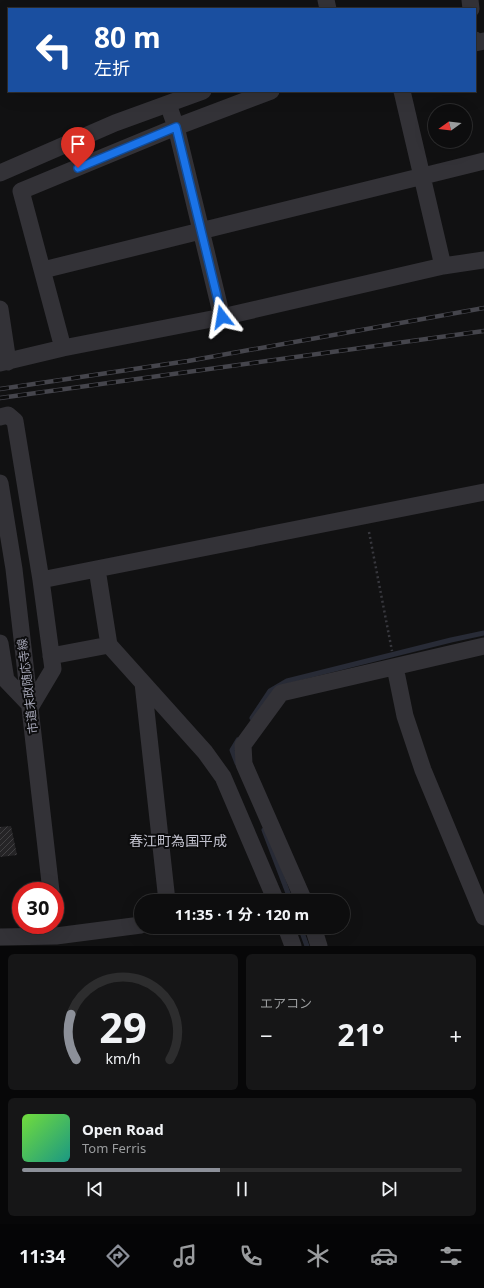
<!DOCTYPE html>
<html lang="ja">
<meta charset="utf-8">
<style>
:root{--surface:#0d0d0e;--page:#161617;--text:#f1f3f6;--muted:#9a9c9e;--line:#2d2d2e;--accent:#8c9099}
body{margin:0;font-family:"Noto Sans","Noto Sans JP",sans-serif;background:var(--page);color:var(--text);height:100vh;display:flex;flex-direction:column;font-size:15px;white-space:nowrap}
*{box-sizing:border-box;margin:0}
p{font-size:13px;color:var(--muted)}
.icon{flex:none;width:22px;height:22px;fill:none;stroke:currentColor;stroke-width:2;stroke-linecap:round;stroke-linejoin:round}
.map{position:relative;height:946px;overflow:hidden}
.sheet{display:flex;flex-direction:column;gap:8px;padding:8px;background:#070708;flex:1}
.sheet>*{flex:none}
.guide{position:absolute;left:8px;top:8px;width:468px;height:84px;border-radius:0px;box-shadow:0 4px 16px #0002,0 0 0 1px var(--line);background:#1a4fa0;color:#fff;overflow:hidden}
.needle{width:26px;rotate:255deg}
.fabs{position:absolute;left:428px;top:104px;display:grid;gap:8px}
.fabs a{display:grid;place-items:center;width:44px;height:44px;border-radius:50%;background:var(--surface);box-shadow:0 4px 16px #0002,0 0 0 1px var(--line);font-size:20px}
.speed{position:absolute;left:12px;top:882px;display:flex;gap:8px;font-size:20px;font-weight:700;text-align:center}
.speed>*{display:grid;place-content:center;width:52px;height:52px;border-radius:50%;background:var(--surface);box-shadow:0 4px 16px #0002,0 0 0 1px var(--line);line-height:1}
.speed .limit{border:6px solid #d22;background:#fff;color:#111}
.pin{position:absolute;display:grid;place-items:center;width:34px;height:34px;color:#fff;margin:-41px -17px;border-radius:50% 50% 50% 0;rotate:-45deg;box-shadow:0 0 4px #0007}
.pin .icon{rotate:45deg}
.me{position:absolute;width:44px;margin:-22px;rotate:346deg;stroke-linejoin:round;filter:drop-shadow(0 0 3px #0008)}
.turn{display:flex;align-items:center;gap:14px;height:84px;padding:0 20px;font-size:18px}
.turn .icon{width:52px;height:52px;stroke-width:2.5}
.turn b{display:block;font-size:28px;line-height:34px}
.big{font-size:30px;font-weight:700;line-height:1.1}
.sheet .widget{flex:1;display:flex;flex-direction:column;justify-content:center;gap:6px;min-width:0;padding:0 14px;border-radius:6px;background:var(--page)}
.sheet .dial{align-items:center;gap:0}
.dial svg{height:104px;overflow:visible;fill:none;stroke:var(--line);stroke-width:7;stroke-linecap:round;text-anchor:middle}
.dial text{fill:var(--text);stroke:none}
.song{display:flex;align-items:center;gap:12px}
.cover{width:48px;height:48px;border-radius:6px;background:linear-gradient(135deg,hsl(100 70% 55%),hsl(170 70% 35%))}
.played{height:4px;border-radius:2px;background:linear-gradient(90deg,var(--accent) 45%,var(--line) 45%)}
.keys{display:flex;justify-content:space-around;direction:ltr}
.heat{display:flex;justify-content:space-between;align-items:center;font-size:22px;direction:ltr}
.sheet .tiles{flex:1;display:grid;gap:8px;grid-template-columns:1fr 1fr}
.widget:last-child{grid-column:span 2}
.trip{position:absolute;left:134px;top:894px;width:216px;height:40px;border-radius:20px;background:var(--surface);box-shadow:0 4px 16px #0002,0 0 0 1px var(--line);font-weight:700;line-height:40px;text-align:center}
.dock{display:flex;height:64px;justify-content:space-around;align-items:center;background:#050506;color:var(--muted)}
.dock .icon{width:28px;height:28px}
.dock .selected{color:var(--accent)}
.dock b{font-size:18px;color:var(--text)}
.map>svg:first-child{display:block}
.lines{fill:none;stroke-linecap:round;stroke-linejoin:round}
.stream{stroke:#282b36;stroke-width:5}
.building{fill:url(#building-hatch)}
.path{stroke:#38383e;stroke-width:2.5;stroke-dasharray:2 3;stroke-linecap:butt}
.minor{stroke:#333237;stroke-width:17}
.rail-casing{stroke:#45454c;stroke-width:4.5}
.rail{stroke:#0c0c0d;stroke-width:3;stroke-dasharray:9;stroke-linecap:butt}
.route-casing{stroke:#114b97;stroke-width:10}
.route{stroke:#1a73e8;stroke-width:7}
.labels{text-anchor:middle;stroke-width:4;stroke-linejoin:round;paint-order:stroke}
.street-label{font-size:12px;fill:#a2a3b3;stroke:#0c0c0d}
.quarter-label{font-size:14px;fill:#c3c3cf;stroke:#0c0c0d}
</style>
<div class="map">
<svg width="484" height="946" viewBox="0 0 484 946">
<defs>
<pattern id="building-hatch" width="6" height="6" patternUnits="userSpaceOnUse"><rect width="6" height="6" fill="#252426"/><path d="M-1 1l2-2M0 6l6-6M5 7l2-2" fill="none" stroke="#424143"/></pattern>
</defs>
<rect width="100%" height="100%" fill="#111112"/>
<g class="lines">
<path class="stream" d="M252,718L270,691L287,681L451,640L484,633
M237,763L232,750L238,740
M264,830L291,901
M300,927L307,946"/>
</g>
<path class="building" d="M11,826L17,855L0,857V827Z"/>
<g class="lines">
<path class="path" d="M369,532L392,651"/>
<path class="minor" d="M326,0L328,9
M470,0L471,9
M475,40V43L484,41
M271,91L176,127L21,191L63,348L222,317L443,266L484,260
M402,91L443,266
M168,104L176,127L222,317
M0,173L115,123L203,91
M43,270L484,161
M0,309L8,362
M0,363L63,348
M0,417L8,415L15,421L41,580L53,669L31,706L6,680L0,643
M0,483L14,569L51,891
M97,569L109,645
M41,580L484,492
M51,656L109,645L205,752L223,777L276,901
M395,667L405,716L423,770L484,917
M143,683L167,901
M304,901L244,764L243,745L281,693L484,646
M286,927L293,946
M313,927L319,946
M0,937L56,936L141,925"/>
<g class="rail-casing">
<path id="rail" d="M0,389L188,361L484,308
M0,398L484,331"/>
</g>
<use href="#rail" class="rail"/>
</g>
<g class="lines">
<g class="route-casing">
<path id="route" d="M78,168L176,127L222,317"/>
</g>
<use href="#route" class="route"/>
</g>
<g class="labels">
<g class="street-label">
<text transform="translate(28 686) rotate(-97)" y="4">市道末政随応寺線</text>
</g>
<g class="quarter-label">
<text x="178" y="846">春江町為国平成</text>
</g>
</g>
</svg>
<div class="fabs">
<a><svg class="needle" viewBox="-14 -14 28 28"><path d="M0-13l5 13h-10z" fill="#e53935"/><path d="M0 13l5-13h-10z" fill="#9a9c9e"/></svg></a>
</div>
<div class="speed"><div class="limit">30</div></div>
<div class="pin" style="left:78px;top:168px;background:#d93025"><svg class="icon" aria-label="arrive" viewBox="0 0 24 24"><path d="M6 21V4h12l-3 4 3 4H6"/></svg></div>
<svg class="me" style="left:222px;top:317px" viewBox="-20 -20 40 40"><path d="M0-17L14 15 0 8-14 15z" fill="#1a73e8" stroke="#fff" stroke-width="4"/></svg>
<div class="trip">11:35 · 1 分 · 120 m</div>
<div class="guide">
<div class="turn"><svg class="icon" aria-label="left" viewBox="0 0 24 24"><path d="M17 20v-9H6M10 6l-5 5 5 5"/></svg><div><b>80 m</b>左折</div></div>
</div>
</div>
<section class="sheet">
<div class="tiles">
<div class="widget dial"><svg viewBox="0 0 100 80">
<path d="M14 69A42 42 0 1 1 86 69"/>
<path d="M14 69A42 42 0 0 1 10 34" stroke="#8c9099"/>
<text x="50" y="56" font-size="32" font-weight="700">29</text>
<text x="50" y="72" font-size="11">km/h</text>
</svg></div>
<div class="widget"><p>エアコン</p>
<div class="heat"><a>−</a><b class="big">21°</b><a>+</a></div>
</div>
<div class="widget">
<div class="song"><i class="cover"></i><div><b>Open Road</b><p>Tom Ferris</p></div></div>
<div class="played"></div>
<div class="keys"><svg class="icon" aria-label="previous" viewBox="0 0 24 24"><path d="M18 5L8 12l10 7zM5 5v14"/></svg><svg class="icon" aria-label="pause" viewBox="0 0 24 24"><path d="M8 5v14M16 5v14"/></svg><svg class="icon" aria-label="next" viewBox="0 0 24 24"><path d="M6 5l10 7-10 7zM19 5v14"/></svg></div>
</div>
</div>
</section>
<nav class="dock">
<b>11:34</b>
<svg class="icon selected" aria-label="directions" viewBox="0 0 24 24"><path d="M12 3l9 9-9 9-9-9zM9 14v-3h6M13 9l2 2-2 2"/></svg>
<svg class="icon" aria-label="music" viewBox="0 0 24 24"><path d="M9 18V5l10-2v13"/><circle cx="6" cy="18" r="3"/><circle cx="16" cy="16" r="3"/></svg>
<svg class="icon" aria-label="phone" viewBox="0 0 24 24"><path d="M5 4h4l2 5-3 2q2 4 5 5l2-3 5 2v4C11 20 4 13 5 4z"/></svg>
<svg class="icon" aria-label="climate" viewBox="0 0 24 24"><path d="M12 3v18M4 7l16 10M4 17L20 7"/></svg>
<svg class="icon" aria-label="car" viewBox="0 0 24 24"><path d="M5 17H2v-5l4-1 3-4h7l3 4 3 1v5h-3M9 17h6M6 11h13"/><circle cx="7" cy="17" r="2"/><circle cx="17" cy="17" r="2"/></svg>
<svg class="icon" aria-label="filters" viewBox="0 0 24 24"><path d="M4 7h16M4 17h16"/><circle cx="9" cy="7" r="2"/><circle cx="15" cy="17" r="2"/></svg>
</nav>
